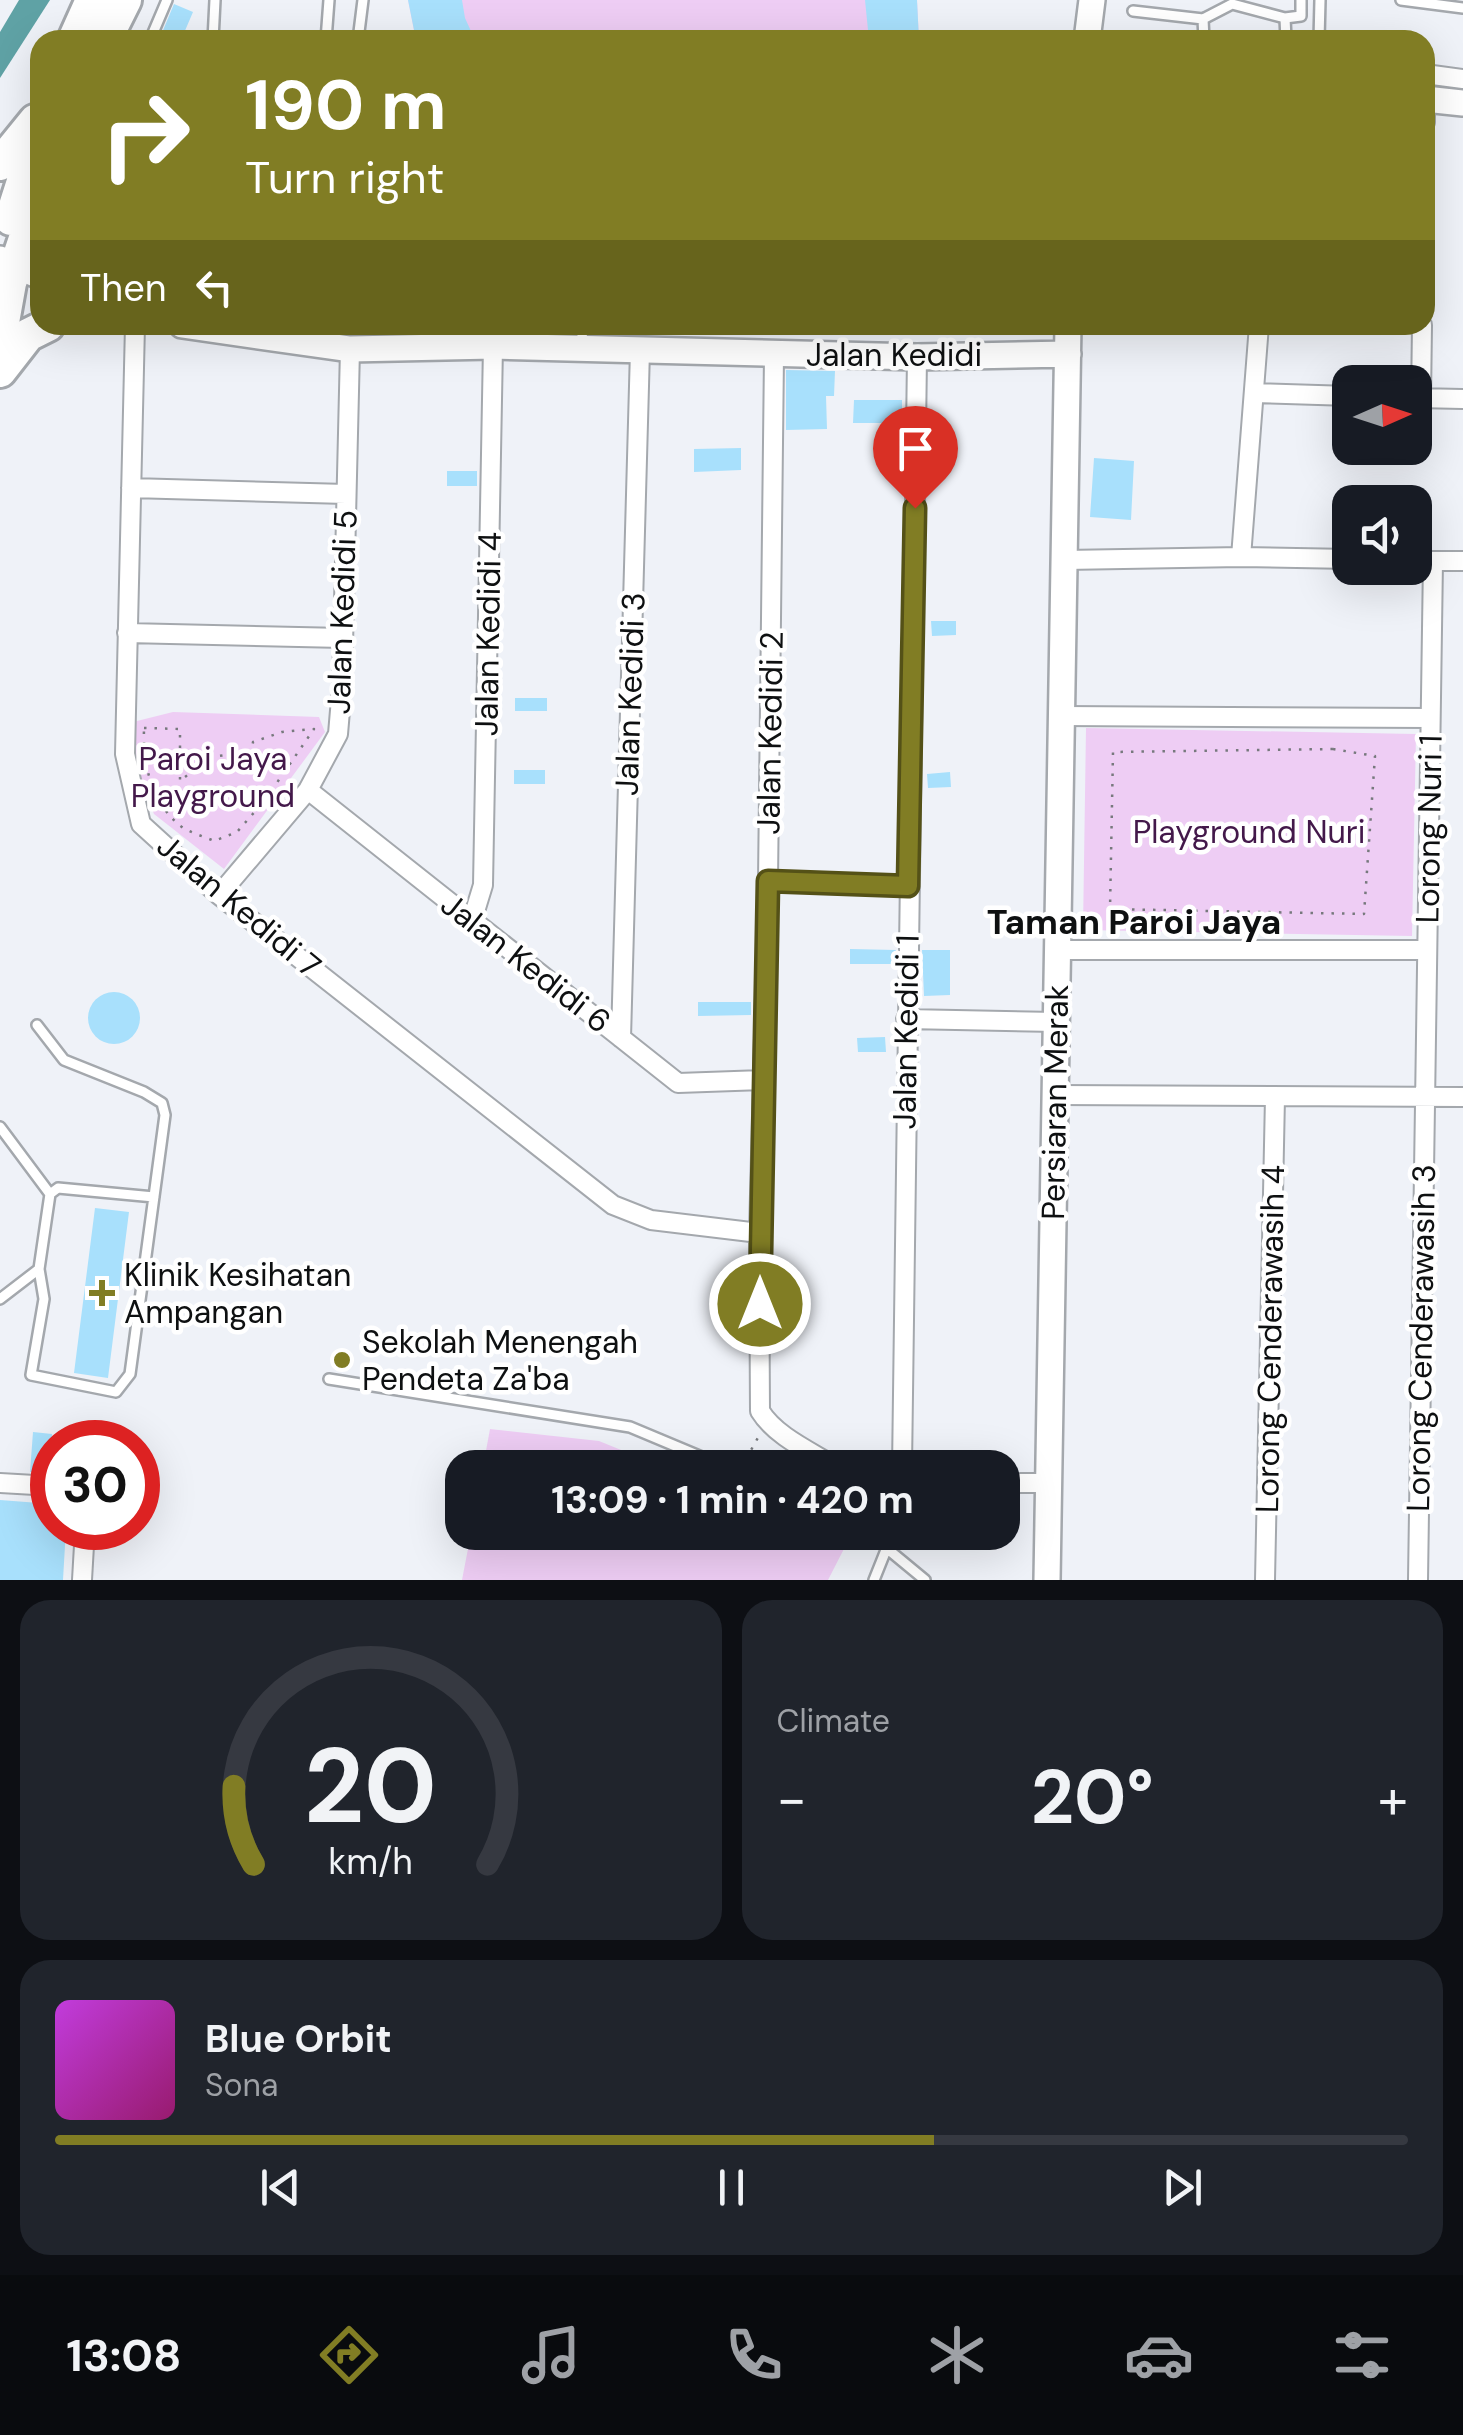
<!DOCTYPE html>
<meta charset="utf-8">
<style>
:root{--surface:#171b24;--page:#20242c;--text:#f1f3f6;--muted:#9ea1a6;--line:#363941;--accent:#817d24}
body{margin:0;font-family:"DM Sans",sans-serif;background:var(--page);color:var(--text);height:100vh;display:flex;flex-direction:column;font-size:38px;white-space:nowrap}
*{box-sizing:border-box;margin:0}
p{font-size:32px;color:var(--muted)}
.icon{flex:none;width:55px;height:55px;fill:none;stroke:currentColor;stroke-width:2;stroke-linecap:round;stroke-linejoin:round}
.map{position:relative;height:1580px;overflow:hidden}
.sheet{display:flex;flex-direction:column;gap:20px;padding:20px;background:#0d0f14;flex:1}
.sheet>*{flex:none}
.top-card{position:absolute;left:30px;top:30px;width:1405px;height:305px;border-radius:30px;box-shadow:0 10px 40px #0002;background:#817d24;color:#fff;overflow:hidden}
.needle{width:65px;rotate:87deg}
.buttons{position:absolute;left:1332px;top:365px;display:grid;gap:20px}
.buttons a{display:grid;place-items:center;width:100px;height:100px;border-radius:20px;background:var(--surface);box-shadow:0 10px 40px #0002;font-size:50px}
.speed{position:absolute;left:30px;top:1420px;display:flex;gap:20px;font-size:50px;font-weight:700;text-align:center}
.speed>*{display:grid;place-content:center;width:130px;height:130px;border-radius:50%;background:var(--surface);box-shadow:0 10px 40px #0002;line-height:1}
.speed .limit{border:15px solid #d22;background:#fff;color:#111}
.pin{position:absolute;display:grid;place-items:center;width:85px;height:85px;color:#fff;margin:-102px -42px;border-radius:50% 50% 50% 0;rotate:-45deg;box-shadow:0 0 10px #0007}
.pin .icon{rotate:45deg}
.me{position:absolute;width:110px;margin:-55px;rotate:0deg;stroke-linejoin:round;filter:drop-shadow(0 0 8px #0008)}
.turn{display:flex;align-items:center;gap:35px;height:210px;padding:0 50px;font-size:45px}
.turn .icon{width:130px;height:130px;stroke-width:2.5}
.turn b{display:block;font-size:70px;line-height:85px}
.then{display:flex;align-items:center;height:95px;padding:0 50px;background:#0003;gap:20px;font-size:38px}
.big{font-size:75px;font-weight:700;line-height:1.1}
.sheet .widget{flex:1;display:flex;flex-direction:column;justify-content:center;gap:15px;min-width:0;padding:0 35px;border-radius:30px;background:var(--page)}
.sheet .dial{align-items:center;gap:0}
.dial svg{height:260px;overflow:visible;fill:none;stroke:var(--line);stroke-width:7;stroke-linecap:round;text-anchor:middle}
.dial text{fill:var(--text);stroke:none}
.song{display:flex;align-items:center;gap:30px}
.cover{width:120px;height:120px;border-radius:15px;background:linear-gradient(135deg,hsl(290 70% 55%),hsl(320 70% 35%))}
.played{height:10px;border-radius:5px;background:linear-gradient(90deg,var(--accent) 65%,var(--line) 65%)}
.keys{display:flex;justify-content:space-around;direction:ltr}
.heat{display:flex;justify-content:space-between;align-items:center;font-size:55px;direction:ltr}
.sheet .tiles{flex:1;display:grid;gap:20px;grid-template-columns:1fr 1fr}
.widget:last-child{grid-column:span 2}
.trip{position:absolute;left:445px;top:1450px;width:575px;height:100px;border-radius:30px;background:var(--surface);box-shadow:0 10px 40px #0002;font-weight:700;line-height:100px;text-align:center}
.dock{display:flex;height:160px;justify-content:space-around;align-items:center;background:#090b0e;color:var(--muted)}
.dock .icon{width:70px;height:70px}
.dock .current{color:var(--accent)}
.dock b{font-size:45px;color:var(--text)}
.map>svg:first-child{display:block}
.green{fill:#eecdf4}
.water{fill:#5fa2a5}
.building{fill:#a8e0fc}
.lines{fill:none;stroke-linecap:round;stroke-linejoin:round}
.lane-casing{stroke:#a4a8ad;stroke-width:14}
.street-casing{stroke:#a4a8ad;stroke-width:22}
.secondary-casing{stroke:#a4a8ad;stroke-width:30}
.highway-casing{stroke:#a4a8ad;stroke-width:38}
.path{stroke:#77797d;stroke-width:2.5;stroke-dasharray:2.5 8;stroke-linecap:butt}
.lane{stroke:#fff;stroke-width:9}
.street{stroke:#fff;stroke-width:18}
.secondary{stroke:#fff;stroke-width:25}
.highway{stroke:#fff;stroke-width:32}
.route-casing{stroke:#545117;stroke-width:25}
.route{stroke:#817d24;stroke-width:18}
.poi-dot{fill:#817d24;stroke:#fff;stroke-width:4}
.labels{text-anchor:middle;stroke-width:9;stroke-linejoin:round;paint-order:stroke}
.street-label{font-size:32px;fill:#0e1011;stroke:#fff}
.park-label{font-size:32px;fill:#43184a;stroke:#fff}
.poi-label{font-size:32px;fill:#0e1011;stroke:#fff;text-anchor:start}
.neighbourhood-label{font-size:35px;font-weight:bold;fill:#0e1011;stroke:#fff}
</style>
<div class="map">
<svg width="1463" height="1580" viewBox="0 0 1463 1580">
<rect width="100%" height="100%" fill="#eff2f8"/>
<path class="green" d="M408,0H917L919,40H416Z
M173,712L319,717L325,732L224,869L154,814L137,771L133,722Z
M1086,728L1416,734L1412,936L1083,930Z
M490,1429L599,1441L663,1467H483Z
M822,1533L847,1543L828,1580H462L471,1533Z"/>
<path class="water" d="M19,0H50L0,78V32Z"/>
<path class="building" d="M408,0H462L465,18L475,40H416Z
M865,0H917L919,40H869Z
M174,4L193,12L181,40H159Z
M786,370L835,371L834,396H826L827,429L786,430Z
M854,400H902V423H853Z
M741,448V470L694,472V449Z
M1094,458L1134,461L1131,520L1090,517Z
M447,471H477V486H447Z
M931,621H956V635L932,636Z
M515,698H547V711H515Z
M514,770H545V784H514Z
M950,772L951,787L928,788L927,774Z
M850,949L896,950V964H850Z
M922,950H950V995L924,996Z
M88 1018a26 26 0 1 1 52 0a26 26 0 1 1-52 0Z
M698,1002H751V1015L698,1016Z
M885,1037L886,1052H858L857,1038Z
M95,1208L129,1212L108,1378L74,1373Z
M33,1432L52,1434V1474L30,1472Z
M0,1500L52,1504V1528H66L63,1580H0Z"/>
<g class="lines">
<g class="lane-casing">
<path id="lane" d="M1401,0L1463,8
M1133,11L1203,19L1204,40
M1203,19L1232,4L1285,18
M150,40L167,0
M213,40L215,0
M326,40L329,0
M358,40L363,0
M1286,40L1285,18L1301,16V0
M1319,40L1320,0
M579,347L585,325
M0,1127L50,1194L39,1269L44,1299L31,1375L116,1392L130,1374L165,1115L162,1103L144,1092L64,1060L37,1025
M50,1194L58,1188L154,1197
M0,1299L39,1269
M329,1379L630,1427L728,1468
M867,1532L925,1580
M874,1580L886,1550"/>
</g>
<g class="street-casing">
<path id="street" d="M1425,74L1463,79
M1425,122V99
M135,325L125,754L141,824L219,895L613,1205L651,1220L759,1233
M774,355L768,881L759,1233L760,1411C776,1437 812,1452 837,1468
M1254,393L1350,396
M1415,398L1463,399
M1421,398L1422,325
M131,488L346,494
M1241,557L1259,325
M1065,560L1241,557L1350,559
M1415,561H1463
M127,633L343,638
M1061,716L1430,718
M308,790L678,1083L763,1080
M768,881L908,886
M219,895L308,790L338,734L342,687L350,349
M472,921L483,885L493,346
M1058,950H1427
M906,1019L1056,1022
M621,1038L640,350
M1055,1095L1463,1097
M902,1468L917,357
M0,1483L52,1486
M1002,1483H1049
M82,1580L85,1528
M1265,1580L1275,1097
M1418,1580L1433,561"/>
</g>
<g class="secondary-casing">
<path id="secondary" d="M1087,40L1092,0
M1425,99L1463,103
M0,259L40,276
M182,325L350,349L493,346L917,357L1068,354
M1047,1580L1068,325"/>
</g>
<g class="highway-casing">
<path id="highway" d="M74,40L92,0
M105,40L125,0
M0,164L35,121
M11,219L40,128
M0,339L10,283L40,194
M0,371L28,335L48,325"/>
</g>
<path class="path" d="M144,728L180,729V781L210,757L235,754L236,769L251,757L253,742L282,732L314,729L265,800L237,832L214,841C203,836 187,832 178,824C150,799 143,763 144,728Z
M1333,749L1375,756L1364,914L1110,909L1113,752Z
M1188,934L1191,912
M741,1468L760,1434"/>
<use href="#lane" class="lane"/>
<use href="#street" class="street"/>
<use href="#secondary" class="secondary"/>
<use href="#highway" class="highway"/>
</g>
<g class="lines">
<g class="route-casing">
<path id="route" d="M760,1304L768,881L908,886L915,508"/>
</g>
<use href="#route" class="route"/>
</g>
<g class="poi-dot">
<path d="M97 1278h10v10h10v10h-10v10h-10v-10h-10v-10h10z"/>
<circle cx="342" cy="1360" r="10"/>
</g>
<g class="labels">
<g class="street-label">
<text x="894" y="366">Jalan Kedidi</text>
<text transform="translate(342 612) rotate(-88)" y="11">Jalan Kedidi 5</text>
<text transform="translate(488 634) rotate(-89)" y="11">Jalan Kedidi 4</text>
<text transform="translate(630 694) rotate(-88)" y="11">Jalan Kedidi 3</text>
<text transform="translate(770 733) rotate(-89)" y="11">Jalan Kedidi 2</text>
<text transform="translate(1429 829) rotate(-89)" y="11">Lorong Nuri 1</text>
<text transform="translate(239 906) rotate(40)" y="11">Jalan Kedidi 7</text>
<text transform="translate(526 963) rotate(38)" y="11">Jalan Kedidi 6</text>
<text transform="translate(906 1032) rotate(-89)" y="11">Jalan Kedidi 1</text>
<text transform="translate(1055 1102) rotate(-89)" y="11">Persiaran Merak</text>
<text transform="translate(1421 1338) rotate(-89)" y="11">Lorong Cenderawasih 3</text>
<text transform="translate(1270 1339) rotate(-89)" y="11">Lorong Cenderawasih 4</text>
</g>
<g class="park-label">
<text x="213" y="770">Paroi Jaya<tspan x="213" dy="37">Playground</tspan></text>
<text x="1249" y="843">Playground Nuri</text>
</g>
<g class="poi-label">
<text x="124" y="1286">Klinik Kesihatan<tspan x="124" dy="37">Ampangan</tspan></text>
<text x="362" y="1353">Sekolah Menengah<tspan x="362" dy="37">Pendeta Za'ba</tspan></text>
</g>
<g class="neighbourhood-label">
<text x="1134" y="934">Taman Paroi Jaya</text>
</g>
</g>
</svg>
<div class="buttons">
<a><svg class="needle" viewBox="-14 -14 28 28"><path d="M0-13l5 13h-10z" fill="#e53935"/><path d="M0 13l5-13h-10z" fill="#9ea1a6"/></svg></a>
<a><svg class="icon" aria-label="sound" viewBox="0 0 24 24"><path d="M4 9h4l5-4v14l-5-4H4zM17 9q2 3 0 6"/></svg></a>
</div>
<div class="speed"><div class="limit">30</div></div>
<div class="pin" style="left:915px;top:508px;background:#d93025"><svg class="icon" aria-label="arrive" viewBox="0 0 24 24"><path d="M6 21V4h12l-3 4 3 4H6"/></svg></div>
<svg class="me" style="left:760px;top:1304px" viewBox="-20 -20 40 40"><circle r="17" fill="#817d24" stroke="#fff" stroke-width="3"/><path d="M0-11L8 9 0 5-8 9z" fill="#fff"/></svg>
<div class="trip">13:09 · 1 min · 420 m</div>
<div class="top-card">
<div class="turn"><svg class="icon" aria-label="right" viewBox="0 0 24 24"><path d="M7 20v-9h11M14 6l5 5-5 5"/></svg><div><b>190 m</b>Turn right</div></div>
<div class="then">Then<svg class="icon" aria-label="left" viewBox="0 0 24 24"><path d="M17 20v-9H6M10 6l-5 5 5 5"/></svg></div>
</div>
</div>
<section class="sheet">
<div class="tiles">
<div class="widget dial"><svg viewBox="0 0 100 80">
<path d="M14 69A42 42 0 1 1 86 69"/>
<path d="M14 69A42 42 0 0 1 8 45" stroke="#817d24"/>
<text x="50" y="56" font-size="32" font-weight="700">20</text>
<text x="50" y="72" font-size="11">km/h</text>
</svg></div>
<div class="widget"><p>Climate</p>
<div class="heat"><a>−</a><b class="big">20°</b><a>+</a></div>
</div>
<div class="widget">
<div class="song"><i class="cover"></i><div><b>Blue Orbit</b><p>Sona</p></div></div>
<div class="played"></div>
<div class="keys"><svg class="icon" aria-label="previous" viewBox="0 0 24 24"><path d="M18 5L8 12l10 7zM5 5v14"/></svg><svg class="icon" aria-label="pause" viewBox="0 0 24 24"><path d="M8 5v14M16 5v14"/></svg><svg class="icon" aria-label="next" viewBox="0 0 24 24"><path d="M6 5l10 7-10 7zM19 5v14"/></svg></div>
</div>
</div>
</section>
<nav class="dock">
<b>13:08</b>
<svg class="icon current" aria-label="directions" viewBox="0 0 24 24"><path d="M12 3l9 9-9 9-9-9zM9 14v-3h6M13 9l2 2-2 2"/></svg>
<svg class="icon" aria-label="music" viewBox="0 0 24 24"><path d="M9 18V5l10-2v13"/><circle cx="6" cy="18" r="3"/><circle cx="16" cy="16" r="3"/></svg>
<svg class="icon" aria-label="phone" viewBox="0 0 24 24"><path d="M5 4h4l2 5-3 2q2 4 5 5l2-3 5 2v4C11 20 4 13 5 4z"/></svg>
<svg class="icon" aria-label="climate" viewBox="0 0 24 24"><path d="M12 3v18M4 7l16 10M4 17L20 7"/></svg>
<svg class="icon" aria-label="car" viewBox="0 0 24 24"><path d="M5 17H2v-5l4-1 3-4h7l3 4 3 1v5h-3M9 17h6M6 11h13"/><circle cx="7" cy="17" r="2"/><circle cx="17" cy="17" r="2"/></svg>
<svg class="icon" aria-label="filters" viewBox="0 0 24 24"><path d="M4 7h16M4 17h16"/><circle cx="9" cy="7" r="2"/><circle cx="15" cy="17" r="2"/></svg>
</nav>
